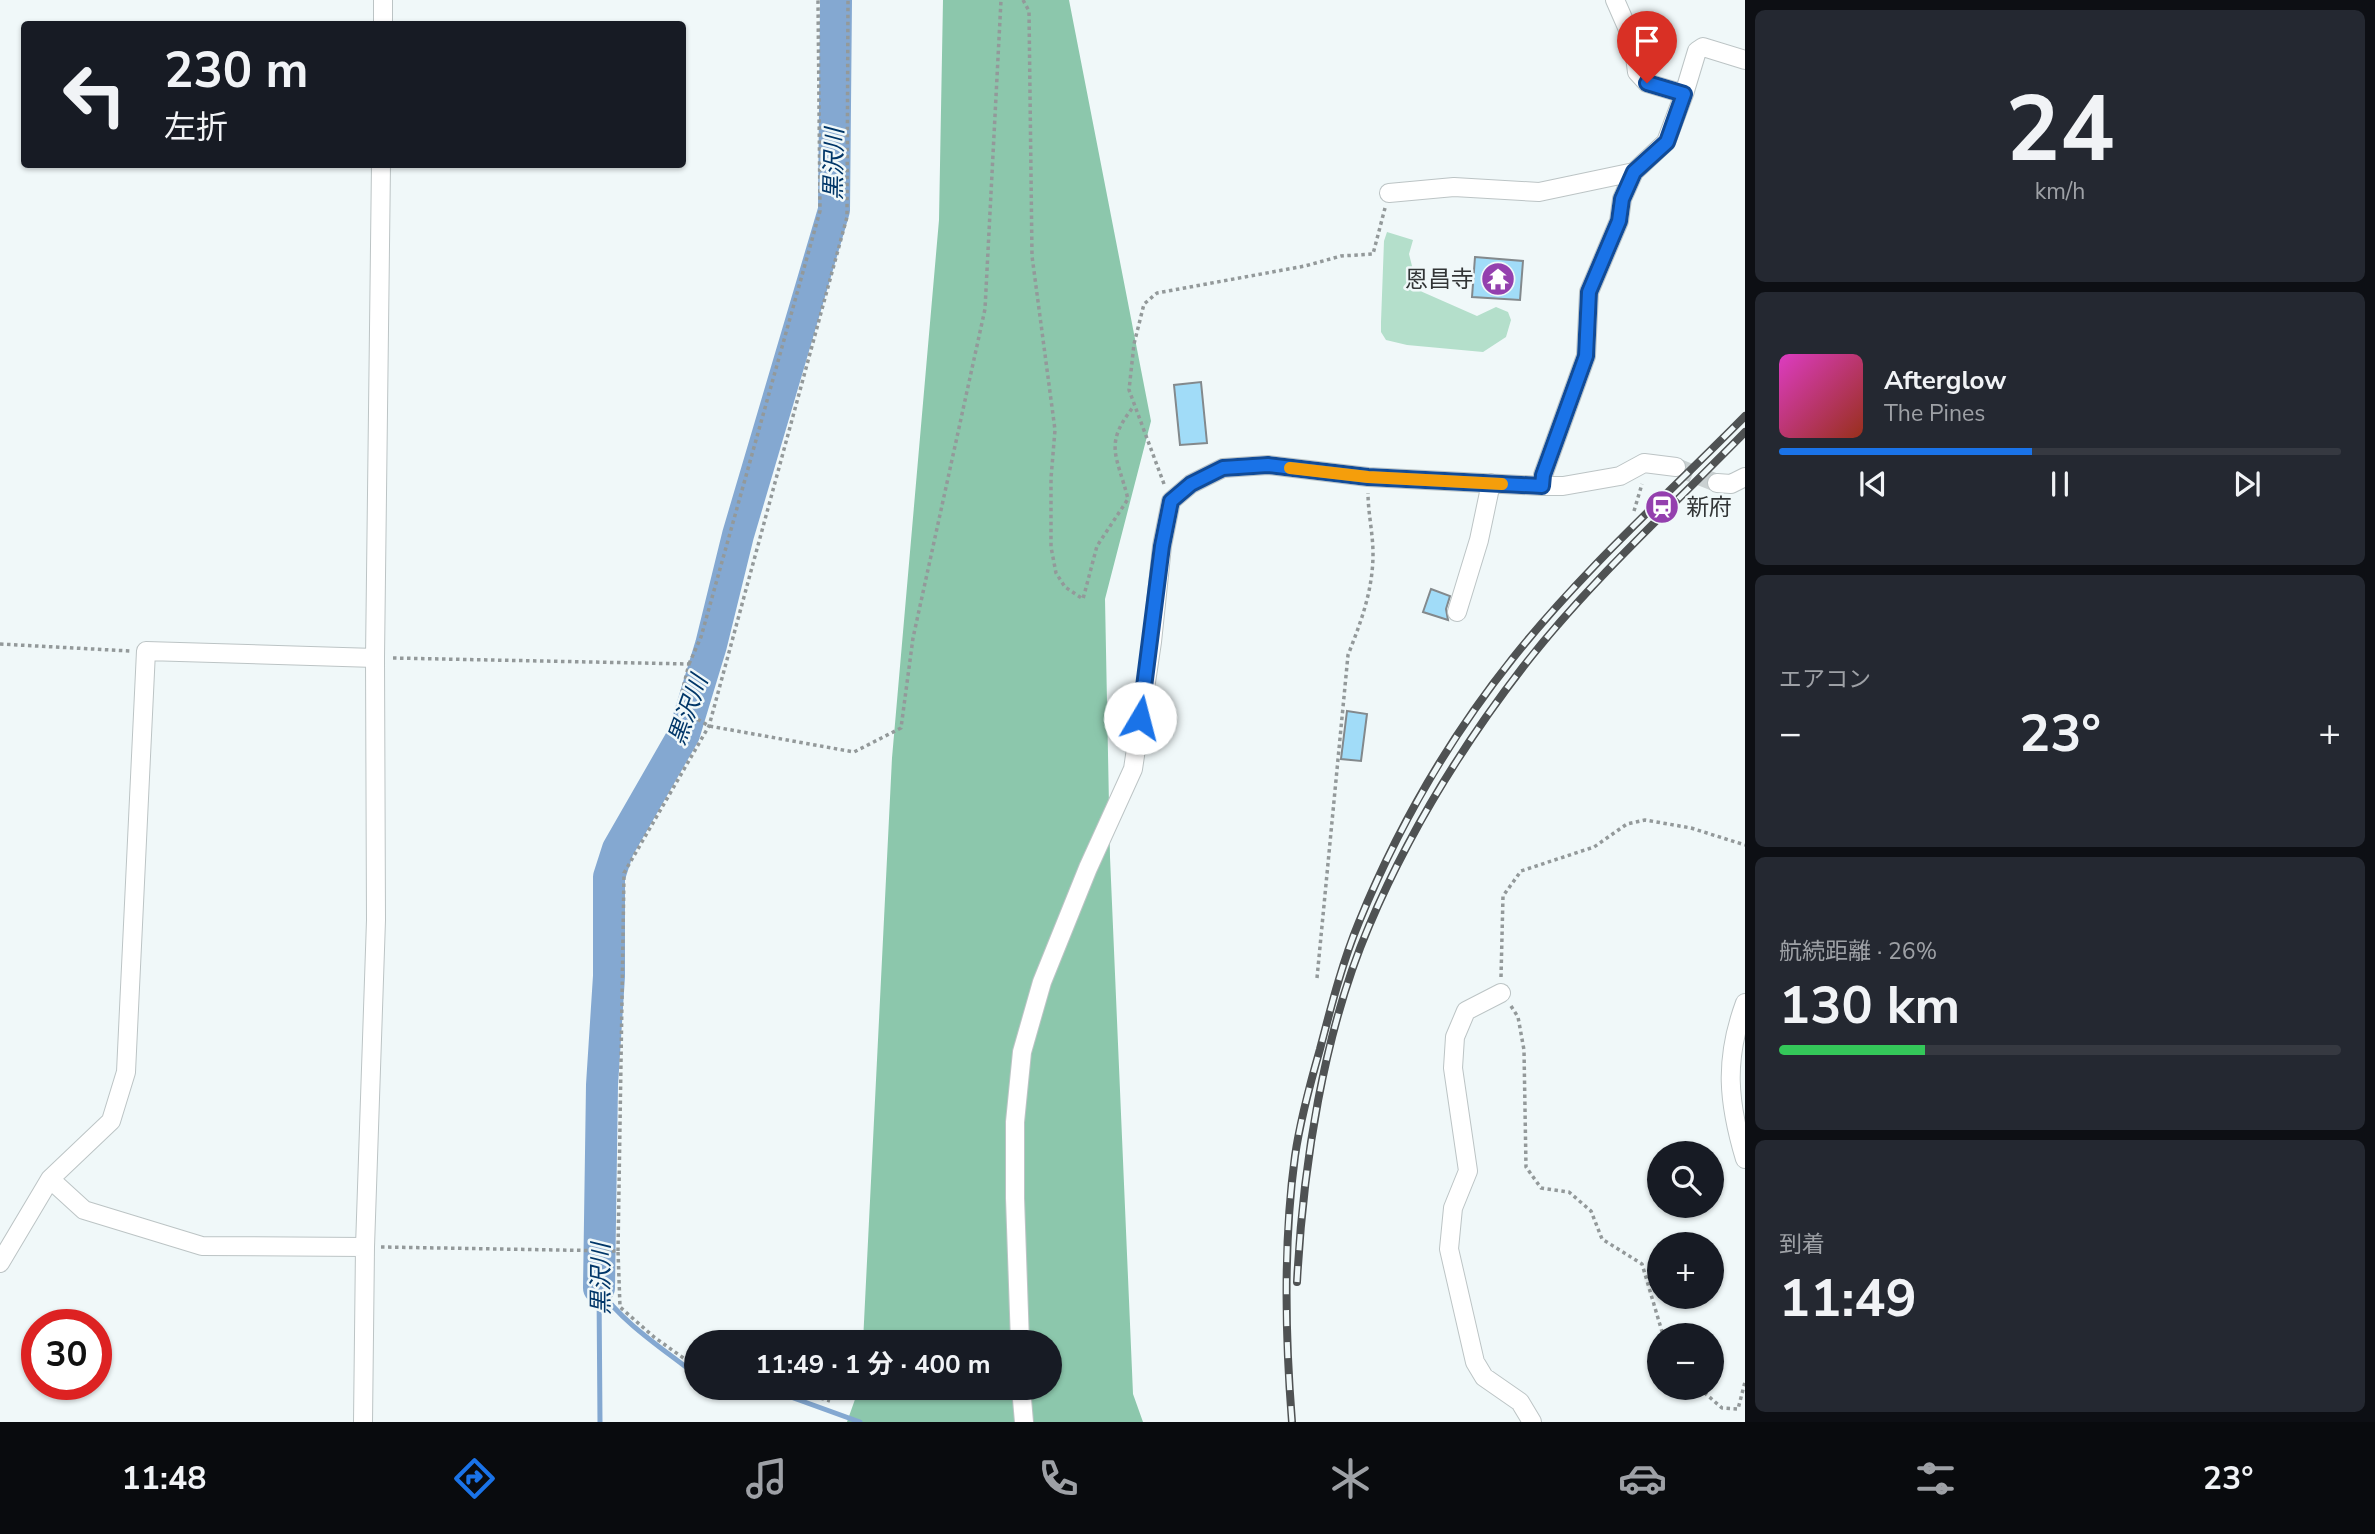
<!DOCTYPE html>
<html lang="ja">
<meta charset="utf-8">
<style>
:root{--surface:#171b24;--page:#242831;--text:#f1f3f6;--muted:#9ea1a6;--line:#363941;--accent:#1a73e8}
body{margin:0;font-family:"Nunito Sans","Noto Sans JP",sans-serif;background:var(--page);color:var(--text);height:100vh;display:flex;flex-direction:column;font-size:26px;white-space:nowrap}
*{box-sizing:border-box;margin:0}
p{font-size:23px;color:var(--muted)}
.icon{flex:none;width:38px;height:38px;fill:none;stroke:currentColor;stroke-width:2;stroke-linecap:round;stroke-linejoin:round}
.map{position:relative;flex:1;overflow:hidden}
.side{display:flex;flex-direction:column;gap:10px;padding:10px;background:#0d0f14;width:630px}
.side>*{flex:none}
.banner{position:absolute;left:21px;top:21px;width:665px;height:147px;border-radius:7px;box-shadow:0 2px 5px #0004;background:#171b24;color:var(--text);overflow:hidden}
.fabs{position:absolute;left:1647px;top:1141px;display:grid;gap:14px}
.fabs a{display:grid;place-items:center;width:77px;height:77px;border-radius:50%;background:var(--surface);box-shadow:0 2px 5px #0004;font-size:35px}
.speed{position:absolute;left:21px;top:1309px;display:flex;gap:14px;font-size:35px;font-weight:700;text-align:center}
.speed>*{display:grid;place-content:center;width:91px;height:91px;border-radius:50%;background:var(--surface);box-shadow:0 2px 5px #0004;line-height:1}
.speed .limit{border:10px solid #d22;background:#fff;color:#111}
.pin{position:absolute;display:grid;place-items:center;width:60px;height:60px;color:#fff;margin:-72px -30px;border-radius:50% 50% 50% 0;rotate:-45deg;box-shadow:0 0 7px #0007}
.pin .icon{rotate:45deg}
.me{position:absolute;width:77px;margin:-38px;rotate:8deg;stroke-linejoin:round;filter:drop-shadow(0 0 5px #0008)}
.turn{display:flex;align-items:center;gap:24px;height:147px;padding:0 28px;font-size:32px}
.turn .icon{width:91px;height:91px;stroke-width:2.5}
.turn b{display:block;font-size:49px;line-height:60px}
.big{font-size:52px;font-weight:700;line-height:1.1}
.side .widget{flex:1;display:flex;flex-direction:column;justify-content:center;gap:10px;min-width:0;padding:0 24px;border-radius:10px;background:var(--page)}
.side .dial{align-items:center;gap:0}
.dial b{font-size:91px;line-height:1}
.song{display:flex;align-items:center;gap:21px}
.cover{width:84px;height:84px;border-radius:10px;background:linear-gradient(135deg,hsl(310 70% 55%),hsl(10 70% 35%))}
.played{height:7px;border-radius:4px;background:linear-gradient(90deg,var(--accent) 45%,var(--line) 45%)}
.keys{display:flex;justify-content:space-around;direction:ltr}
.heat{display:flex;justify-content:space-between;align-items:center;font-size:38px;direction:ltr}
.charge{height:10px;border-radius:5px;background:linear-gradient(90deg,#34c759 26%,var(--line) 0)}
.trip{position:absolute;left:684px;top:1330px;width:378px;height:70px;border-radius:35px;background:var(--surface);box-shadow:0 2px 5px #0004;font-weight:700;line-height:70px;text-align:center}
.tab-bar{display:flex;height:112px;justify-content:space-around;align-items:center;background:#090b0e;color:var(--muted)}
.tab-bar .icon{width:49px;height:49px}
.tab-bar .current{color:var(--accent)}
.tab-bar b{font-size:32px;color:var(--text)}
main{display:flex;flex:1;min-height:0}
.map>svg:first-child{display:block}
.green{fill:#b4dfcb}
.forest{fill:#8cc7ac}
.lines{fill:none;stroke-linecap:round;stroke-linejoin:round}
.stream{stroke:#84a8d1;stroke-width:5}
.river{stroke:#84a8d1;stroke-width:32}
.building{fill:#a1dcf8;stroke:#83898c;stroke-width:2}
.minor-tunnel{stroke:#cad1d2;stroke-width:18;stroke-dasharray:18 9;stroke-linecap:butt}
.minor-casing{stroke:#bcc4c5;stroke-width:20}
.path{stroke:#93999a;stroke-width:3.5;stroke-dasharray:3.5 3.5;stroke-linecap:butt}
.minor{stroke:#fff;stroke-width:18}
.rail-casing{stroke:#4f5253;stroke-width:8}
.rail{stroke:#f0f8f9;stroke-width:5;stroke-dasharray:16;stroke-linecap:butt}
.route-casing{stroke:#114b97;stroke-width:18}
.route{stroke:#1a73e8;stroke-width:12}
.slow{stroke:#f59e0b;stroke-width:12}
.labels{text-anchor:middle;stroke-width:5;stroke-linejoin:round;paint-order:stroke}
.poi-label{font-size:23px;fill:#323536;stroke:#f0f8f9;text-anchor:end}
.water-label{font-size:24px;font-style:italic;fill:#003668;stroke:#f0f8f9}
</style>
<main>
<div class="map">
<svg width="1745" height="1422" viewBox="0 0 1745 1422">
<rect width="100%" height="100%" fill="#f0f8f9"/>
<path class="green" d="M1387,232L1413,240L1409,254L1418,290L1477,316L1496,307L1508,312L1511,320L1506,337L1483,352L1407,345L1386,340L1381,332V322L1384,241Z"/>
<path class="forest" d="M943,0H1069L1151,421L1105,599L1110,857L1133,1394L1143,1422H847L859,1388H1050V1342H863L892,758L939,220Z"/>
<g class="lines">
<path class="stream" d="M599,1288L600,1422
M599,1289C622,1322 659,1346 691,1371L696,1372
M766,1388L860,1422"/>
<path class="river" d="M599,1288L602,1085L609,976V877L618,849L684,734L711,645L738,535L834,210L836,0"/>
</g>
<path class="building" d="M1475,257L1523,261L1520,300L1472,297Z
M1201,382L1207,443L1180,445L1174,385Z
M1431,589L1450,596L1446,609L1448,620L1423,612Z
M1347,711L1367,714L1361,761L1341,759Z"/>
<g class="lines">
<path class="minor-tunnel" d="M1676,467L1717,483"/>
<g class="minor-casing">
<path id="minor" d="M383,24V0
M1684,94L1697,51L1703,47L1745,60
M1389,193L1454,187L1539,192L1634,172
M1717,483L1731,484L1745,477
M1542,486L1543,475L1586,356L1589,292L1619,221L1622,199L1634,172L1666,142L1684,94L1647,83L1637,72L1633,41L1615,0
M1457,612L1479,540L1491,483
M1501,993L1466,1011L1455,1037L1453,1068L1468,1171L1453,1208L1449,1249L1475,1362L1484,1377L1520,1402L1532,1422
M1745,1003C1724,1060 1728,1102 1745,1159
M50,1179L84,1210L202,1246L365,1247
M0,1263L50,1179L111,1121L126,1072L146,651L375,658
M1020,1342L1015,1198V1122L1022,1052L1042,982L1088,868L1133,769L1152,642L1162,546L1171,501L1191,484L1223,468L1268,465L1368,477L1542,486H1563L1620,476L1644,463L1676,467
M1021,1388L1024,1422
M363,1422L365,1247L376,920L375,658L381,164"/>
</g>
<path class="path" d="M1023,0L1029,11L1032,256L1055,430L1051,478V547L1056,573L1065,587L1083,599L1097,546L1128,499C1117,455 1103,445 1134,406
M1164,484L1129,390L1134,344L1144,304L1157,293L1305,266L1341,256L1373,254L1385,208
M1693,505L1703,496L1716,507L1720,501
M1634,511L1642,484
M0,644L130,651
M393,658L689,664L678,708L709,726L854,752L901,728L913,638L985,309L1001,0
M689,664L701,637L820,211L818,0
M1501,977L1503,896L1521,871L1594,847L1627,824L1645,820L1691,828L1745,845
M1317,978L1348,655C1361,622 1373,590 1373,554C1373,533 1368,513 1368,493
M1511,1006L1518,1017L1524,1050L1526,1167L1541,1188L1569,1192L1591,1211L1602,1239L1642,1264L1663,1335
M381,1247L618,1251L620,1307L654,1337L696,1367
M618,1251L624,873L709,726L847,217L848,0
M787,1388L830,1401
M1699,1388L1722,1408L1738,1409L1745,1382"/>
<use href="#minor" class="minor"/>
<g class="rail-casing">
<path id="rail" d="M1297,1282C1303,1166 1323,1034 1369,926C1408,834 1462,746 1523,667C1589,582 1670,509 1745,432
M1292,1422C1285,1334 1283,1244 1295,1156C1300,1121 1310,1084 1320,1049C1331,1007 1342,963 1359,922C1397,829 1450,737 1513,658C1582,571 1667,495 1745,416"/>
</g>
<use href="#rail" class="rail"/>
</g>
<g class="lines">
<g class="route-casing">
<path id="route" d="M1140,718L1162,546L1171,501L1191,484L1223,468L1268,465L1368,477L1542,486L1543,475L1586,356L1589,292L1619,221L1622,199L1634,172L1667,142L1684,94L1647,83"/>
</g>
<use href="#route" class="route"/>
<path class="slow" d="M1290,468L1368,477L1502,484"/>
</g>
<defs>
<g id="temple-disc" transform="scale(1.75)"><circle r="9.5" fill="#9440ae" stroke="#f0f8f9"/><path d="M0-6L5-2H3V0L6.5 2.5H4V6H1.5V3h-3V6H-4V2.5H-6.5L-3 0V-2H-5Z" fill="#fff"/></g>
<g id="station-disc" transform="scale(1.75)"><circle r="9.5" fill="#9440ae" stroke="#f0f8f9"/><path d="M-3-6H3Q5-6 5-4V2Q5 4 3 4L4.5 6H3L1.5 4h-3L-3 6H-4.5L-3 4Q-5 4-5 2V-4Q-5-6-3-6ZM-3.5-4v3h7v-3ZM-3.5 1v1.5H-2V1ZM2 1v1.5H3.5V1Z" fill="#fff"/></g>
</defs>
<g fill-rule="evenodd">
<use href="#temple-disc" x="1498" y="279"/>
<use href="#station-disc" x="1662" y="507"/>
</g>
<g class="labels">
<g class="poi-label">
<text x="1474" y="287">恩昌寺</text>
<text x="1686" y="515" text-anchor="start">新府</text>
</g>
<g class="water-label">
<text transform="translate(834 164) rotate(-89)" y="8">黒沢川</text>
<text transform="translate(688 710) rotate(-70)" y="8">黒沢川</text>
<text transform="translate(601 1279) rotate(-90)" y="8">黒沢川</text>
</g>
</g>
</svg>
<div class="fabs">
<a><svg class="icon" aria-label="search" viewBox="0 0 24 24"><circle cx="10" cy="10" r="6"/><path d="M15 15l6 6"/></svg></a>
<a>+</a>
<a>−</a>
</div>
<div class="speed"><div class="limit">30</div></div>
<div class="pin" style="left:1647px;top:83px;background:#d93025"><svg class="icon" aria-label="arrive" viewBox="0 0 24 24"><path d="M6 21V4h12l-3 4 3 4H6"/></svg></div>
<svg class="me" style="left:1140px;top:718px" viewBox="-20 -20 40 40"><circle r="19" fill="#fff"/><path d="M0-13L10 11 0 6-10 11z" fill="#1a73e8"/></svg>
<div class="trip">11:49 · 1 分 · 400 m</div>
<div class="banner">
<div class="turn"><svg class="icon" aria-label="left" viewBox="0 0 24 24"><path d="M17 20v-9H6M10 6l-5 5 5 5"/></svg><div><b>230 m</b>左折</div></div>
</div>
</div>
<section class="side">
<div class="widget dial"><b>24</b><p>km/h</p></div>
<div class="widget">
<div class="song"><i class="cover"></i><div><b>Afterglow</b><p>The Pines</p></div></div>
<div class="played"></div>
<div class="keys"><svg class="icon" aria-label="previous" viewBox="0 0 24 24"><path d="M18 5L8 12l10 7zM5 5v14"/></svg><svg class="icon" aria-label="pause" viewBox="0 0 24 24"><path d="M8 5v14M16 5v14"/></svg><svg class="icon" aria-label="next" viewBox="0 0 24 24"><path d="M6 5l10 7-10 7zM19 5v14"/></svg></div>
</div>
<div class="widget"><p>エアコン</p>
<div class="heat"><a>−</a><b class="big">23°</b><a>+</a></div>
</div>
<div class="widget"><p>航続距離 · 26%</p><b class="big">130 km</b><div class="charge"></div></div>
<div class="widget"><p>到着</p><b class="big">11:49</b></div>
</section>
</main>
<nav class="tab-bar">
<b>11:48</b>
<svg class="icon current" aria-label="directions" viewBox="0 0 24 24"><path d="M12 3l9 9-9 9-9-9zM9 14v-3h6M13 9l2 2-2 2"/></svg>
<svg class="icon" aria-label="music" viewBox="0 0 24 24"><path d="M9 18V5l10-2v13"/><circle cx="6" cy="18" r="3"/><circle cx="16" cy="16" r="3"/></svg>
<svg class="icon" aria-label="phone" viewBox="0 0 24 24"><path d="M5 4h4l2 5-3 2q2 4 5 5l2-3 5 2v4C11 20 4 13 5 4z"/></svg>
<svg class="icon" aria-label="climate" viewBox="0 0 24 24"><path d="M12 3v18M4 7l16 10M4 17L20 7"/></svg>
<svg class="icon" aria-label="car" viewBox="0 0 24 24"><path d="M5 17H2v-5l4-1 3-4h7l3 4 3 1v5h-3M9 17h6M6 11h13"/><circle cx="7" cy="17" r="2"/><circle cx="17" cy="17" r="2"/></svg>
<svg class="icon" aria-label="filters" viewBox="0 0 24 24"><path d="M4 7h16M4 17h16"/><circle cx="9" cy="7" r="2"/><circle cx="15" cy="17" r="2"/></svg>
<b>23°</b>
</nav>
